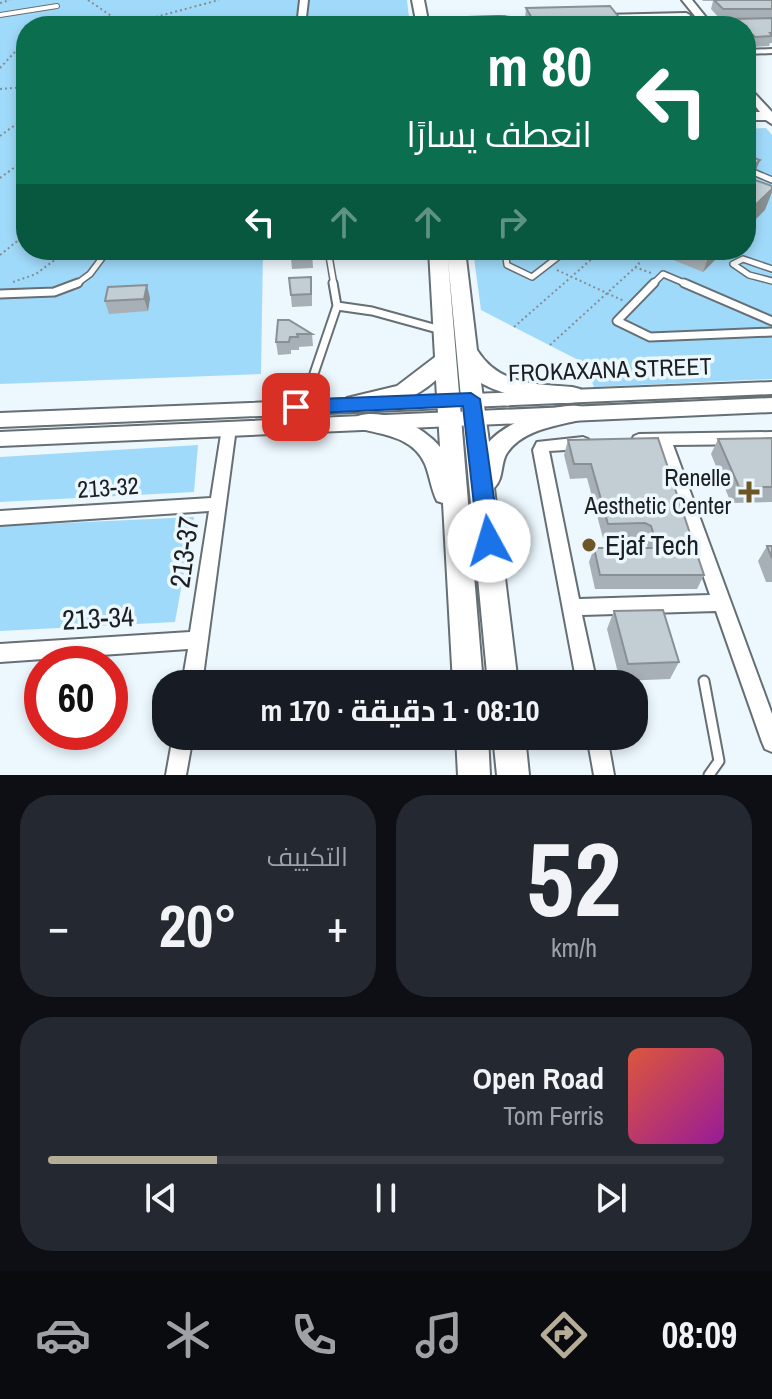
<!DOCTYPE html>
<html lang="ar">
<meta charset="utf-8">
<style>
:root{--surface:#171b24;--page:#242831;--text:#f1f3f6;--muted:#9ea1a6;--line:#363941;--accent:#b6ad99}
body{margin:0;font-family:"Archivo Narrow",Cairo,sans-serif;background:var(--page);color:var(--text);direction:rtl;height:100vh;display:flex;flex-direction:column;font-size:30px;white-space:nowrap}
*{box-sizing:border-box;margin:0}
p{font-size:26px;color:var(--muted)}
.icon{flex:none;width:44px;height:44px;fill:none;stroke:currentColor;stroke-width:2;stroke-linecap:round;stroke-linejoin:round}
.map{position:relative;height:775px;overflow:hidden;direction:ltr}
.panel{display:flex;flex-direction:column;gap:20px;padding:20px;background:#0d0f14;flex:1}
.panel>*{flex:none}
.hud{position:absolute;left:16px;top:16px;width:740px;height:244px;border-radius:32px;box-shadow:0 4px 12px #0003;direction:rtl;background:#0b6e4f;color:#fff;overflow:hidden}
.speed{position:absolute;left:24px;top:646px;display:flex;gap:16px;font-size:40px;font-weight:700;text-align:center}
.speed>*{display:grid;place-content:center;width:104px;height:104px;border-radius:50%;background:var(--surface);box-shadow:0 4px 12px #0003;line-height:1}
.speed .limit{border:12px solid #d22;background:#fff;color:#111}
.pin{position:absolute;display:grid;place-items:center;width:68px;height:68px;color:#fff;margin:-34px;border-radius:16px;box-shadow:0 4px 12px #0006}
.me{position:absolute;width:88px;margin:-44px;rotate:354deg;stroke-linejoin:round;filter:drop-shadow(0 0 6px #0008)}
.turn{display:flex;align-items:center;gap:28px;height:168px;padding:0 32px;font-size:36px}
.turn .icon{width:104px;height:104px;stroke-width:2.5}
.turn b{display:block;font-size:56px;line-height:68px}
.lanes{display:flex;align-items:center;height:76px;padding:0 32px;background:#0003;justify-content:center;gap:40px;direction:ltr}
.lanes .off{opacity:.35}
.big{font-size:60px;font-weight:700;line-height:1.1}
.panel .card{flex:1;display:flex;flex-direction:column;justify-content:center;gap:12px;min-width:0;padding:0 28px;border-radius:32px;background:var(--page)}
.panel .dial{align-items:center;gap:0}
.dial b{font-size:104px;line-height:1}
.song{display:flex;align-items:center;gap:24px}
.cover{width:96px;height:96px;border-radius:12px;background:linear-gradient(135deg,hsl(10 70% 55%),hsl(300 70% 35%))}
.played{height:8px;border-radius:4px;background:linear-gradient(90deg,var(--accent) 25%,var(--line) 25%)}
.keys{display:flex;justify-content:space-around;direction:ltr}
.heat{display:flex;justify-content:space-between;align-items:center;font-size:44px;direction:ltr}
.panel .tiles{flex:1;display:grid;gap:20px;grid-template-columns:1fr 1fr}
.card:last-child{grid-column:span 2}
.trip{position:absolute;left:152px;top:670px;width:496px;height:80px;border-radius:32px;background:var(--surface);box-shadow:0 4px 12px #0003;font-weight:700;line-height:80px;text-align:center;direction:rtl}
.dock{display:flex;height:128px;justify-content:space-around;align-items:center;background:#090b0e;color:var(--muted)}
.dock .icon{width:56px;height:56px}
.dock .selected{color:var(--accent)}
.dock b{font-size:36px;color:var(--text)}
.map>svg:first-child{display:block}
.green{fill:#a0dafa}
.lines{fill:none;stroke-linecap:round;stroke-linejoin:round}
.lane-far3-casing{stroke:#656f74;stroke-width:6}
.lane-far2-casing{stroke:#656f74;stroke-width:8}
.lane-far1-casing{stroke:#656f74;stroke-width:11}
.lane-casing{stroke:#656f74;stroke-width:13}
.street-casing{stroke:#656f74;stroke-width:4}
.secondary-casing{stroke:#656f74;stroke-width:4}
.primary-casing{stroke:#656f74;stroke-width:4}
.path{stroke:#868d92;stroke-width:2;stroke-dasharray:2 3;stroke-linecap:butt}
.lane-far3{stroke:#fff;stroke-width:4}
.lane-far2{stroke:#fff;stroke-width:5}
.lane-far1{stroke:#fff;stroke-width:7}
.lane{stroke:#fff;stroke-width:9}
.street{fill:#fff;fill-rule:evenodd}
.secondary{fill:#fff;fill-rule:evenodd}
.primary{fill:#fff;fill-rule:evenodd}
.wall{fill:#a7b0b6}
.shaded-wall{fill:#889094}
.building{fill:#c2cdd4;stroke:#889094;stroke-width:2}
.route{fill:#1a73e8;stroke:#114b97;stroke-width:2}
.poi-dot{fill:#6e5727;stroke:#ecf7fe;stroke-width:3}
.labels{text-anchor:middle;stroke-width:7;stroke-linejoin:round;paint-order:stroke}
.street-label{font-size:24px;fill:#1c2022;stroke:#ecf7fe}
.poi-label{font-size:24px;fill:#1c2022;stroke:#ecf7fe;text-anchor:end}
.near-poi-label{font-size:28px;fill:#1c2022;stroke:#ecf7fe;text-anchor:start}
.near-street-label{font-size:28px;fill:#1c2022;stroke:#ecf7fe}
</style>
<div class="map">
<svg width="772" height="775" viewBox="0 0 772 775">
<rect width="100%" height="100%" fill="#ecf7fe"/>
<path class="green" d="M0,0H407L410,26H26V250H263L261,374L0,384Z
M766,128L772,135V379L594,387L586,364L481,310L473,250H746V129Z
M198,445L194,492L0,502V457Z
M194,517L175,622L0,631V526Z"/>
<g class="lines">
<g class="lane-far3-casing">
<path id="lane-far3" d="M0,15L57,6"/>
</g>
<g class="lane-far2-casing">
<path id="lane-far2" d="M746,169L772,180
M328,250L334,285
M505,250L507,265L532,277L567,250
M772,269L743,259L733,264L749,275L772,281
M75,285L90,274L108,250
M652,285L663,274L689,285"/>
</g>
<g class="lane-far1-casing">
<path id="lane-far1" d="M333,283L337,306L372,311L441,330
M654,283L617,321L650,337L772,332
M684,283L772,321
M0,294L54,292L78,283
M305,400L337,306"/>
</g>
<g class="lane-casing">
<path id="lane" d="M704,681L719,761L709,775"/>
</g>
<g class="street-casing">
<path id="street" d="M300,0H308L305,26H297Z
M686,13L690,15L689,17L602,19L598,17L602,15Z
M501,17H504V21L433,23L429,21L433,19Z
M772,21V25L717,26L714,24L718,22Z
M772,49V53L746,54V50Z
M229,423L234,424L236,428L202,684H182L188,649L0,662V644L190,632L209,511L0,525V511L211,498L222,428L224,424Z
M772,432V444L673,445L772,714V752L765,749L762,742L716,611L582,615L597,684H577L533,450L537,442L583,437L588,439L590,443L588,447L583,449L549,451L579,599L710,595L658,445L634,444L632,440L634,436L639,434Z
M173,736H193L186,775H166Z
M587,736H607L614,775H594Z"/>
</g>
<g class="secondary-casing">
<path id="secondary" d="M682,0H692L713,26H703Z
M746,84L772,112V124L766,120H746V112H760L746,94Z
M772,382V394L0,427V413Z
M772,398V412L0,446V432Z"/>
</g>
<g class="primary-casing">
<path id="primary" d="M412,0H424L429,26H417Z
M429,250H465L477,350C499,385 535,384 572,387L580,389L583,395L580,401C554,408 504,396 481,383L489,442C505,423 558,400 583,407L586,413L583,419C558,426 523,429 507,453C500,464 504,479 494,488L518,684H488L448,260L483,684H453L443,503L437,501C431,489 430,476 425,464C413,436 382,435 358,428L355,422L358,416C384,408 423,426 440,447L436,380C416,398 375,418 347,410L344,404L347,398L397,386L435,357Z
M456,736H488L490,775H458Z
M493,736H525L529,775H497Z"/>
</g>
<path class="path" d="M88,0L123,24
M0,3L10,0
M38,26L46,18
M122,26L219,0
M0,68L26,40
M0,89L26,87
M0,136L26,117
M0,178L26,159
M0,255L26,234
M635,267L651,273
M557,270L624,301
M13,282L36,274L68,250
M514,327L602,250
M550,345L639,264L636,256L627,250"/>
<use href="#lane-far3" class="lane-far3"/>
<use href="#lane-far2" class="lane-far2"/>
<use href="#lane-far1" class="lane-far1"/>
<use href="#lane" class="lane"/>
<use href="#street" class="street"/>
<use href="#secondary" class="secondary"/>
<use href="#primary" class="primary"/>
</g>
<path class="wall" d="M702,0H772V43H770L769,46L752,47L746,42V26H730L733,19H720L711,9L713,1H703Z
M526,8L626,26H481L482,20L525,19Z
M290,250H312L313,268L292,269Z
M657,250H725L703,272L656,253Z
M289,278L312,290V306L292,307Z
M150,298L148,311L109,314L105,301Z
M278,320L312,334L313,346L299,347V350H291V354L278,355L276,342Z
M772,438V502L731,503L711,454L718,439Z
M568,440L704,575L697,589H595L589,562L594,548H648L645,540L640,537L603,538L587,478L570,479L564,455Z
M767,546H772V582H766L758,561Z
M614,611L679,662L670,679L620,681L607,629Z"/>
<path class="shaded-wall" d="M760,160L751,183L746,188V172Z
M772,189V192L765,210L746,229V214Z
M711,250H725L703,272Z
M147,285L150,298L148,311L144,299Z"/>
<path class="building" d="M714,0H772V9H723Z
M610,6L626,26H504L482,20L503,16L533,20L526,8Z
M772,18V33H770L772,36L755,37L746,29V26H742L733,19Z
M746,155L760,160L746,172Z
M746,177L772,186V189L746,214Z
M290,250H312V256L290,257Z
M311,277V294L291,295L289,278Z
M147,285L144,299L105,301L108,287Z
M278,320H289L312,334H297L298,337H290L289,342H276Z
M658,438L704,575H600L594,548H658L651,526L645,523L608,524L591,464H574L568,440Z
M772,438V487H739L718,439Z
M767,546H772V558Z
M663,610L679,662L628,664L614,611Z"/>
<path class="route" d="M471,393L480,399L500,541L496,548L489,551L481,548L478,541L463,406L296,414L286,407L296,400Z"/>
<g class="poi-dot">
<path d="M745 480h8v8h8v8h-8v8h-8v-8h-8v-8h8z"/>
<circle cx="589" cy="545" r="8"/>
</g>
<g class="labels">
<g class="street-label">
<text transform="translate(610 370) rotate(-2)" y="8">FROKAXANA STREET</text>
<text transform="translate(108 488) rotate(-4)" y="8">213-32</text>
</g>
<g class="poi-label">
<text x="731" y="486">Renelle<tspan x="731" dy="28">Aesthetic Center</tspan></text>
</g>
<g class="near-poi-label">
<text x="605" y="555">Ejaf Tech</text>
</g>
<g class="near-street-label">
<text transform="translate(184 552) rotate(-82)" y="10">213-37</text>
<text transform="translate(98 618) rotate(-3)" y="10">213-34</text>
</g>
</g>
</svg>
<div class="speed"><div class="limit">60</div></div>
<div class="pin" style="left:296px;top:407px;background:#d93025"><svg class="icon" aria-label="arrive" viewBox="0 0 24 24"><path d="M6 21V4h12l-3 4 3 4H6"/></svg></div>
<svg class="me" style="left:489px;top:541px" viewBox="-20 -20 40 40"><circle r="19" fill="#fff"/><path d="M0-13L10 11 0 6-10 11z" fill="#1a73e8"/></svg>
<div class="trip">08:10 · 1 دقيقة · 170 m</div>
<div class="hud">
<div class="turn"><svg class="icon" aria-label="left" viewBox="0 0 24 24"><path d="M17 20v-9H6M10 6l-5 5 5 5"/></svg><div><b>80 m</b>انعطف يسارًا</div></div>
<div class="lanes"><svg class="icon" aria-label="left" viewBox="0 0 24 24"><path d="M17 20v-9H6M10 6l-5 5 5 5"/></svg><svg class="icon off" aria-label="ahead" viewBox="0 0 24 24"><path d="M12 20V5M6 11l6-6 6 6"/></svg><svg class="icon off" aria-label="ahead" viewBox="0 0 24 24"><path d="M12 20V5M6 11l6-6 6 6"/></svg><svg class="icon off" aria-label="right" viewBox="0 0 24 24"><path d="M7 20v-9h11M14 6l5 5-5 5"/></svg></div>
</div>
</div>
<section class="panel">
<div class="tiles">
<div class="card dial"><b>52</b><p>km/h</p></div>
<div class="card"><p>التكييف</p>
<div class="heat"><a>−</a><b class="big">20°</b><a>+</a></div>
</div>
<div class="card">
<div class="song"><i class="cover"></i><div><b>Open Road</b><p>Tom Ferris</p></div></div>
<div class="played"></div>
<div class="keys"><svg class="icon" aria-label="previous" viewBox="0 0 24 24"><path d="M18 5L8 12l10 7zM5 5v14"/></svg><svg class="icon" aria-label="pause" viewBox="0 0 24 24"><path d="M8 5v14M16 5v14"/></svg><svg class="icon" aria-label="next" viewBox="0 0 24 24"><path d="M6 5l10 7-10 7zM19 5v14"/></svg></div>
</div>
</div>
</section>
<nav class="dock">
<b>08:09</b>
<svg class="icon selected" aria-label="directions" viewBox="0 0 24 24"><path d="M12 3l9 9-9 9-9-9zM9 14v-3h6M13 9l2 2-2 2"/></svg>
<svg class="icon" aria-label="music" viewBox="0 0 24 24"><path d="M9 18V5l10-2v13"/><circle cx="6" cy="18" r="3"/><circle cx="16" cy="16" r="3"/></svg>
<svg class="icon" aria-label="phone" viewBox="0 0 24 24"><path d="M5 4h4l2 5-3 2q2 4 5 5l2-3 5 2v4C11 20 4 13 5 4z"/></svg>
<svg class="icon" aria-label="climate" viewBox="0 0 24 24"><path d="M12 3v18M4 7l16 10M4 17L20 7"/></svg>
<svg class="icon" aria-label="car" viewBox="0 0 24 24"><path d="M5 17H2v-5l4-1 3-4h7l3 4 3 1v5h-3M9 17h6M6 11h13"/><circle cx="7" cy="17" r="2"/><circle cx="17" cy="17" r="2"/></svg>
</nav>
